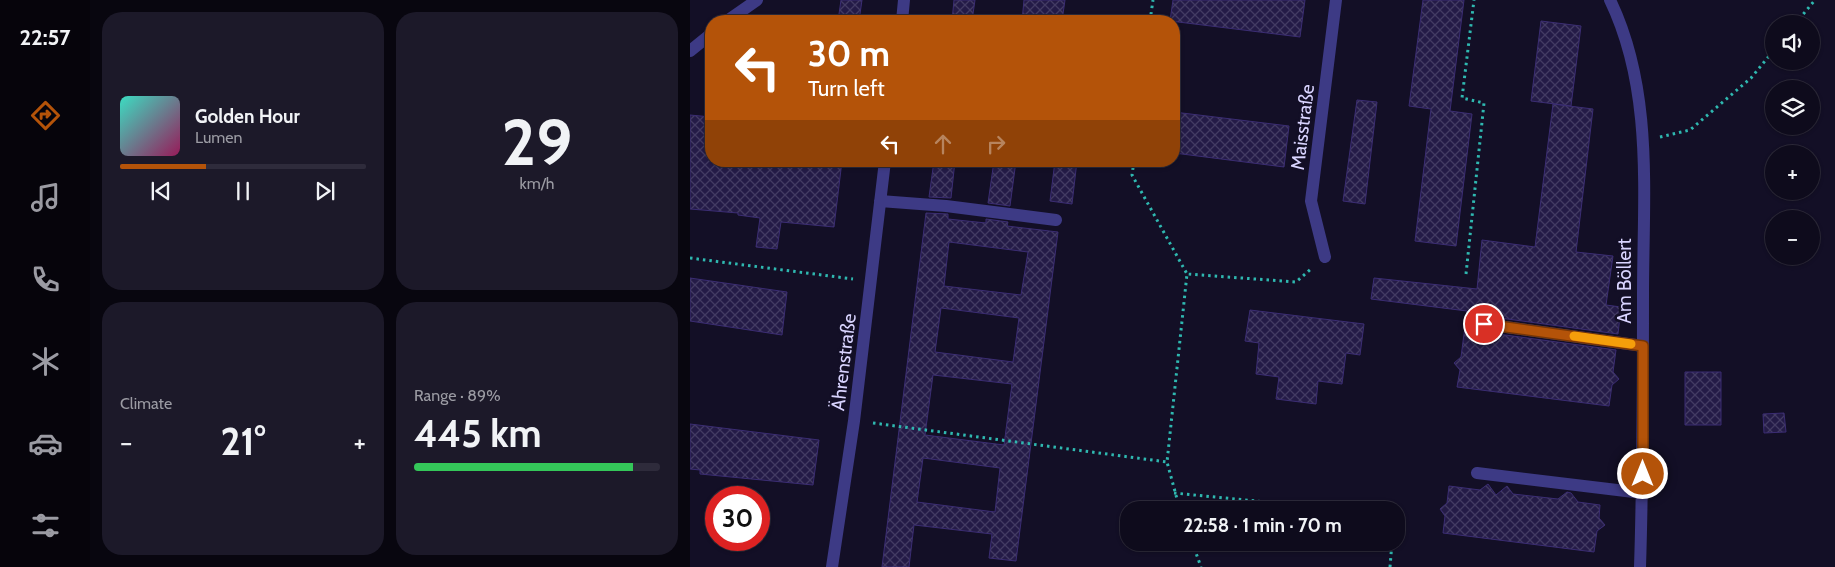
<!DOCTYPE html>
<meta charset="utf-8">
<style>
:root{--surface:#0e0b1c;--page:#1c1929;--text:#f1f3f6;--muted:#9b9ba3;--line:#2e2b3b;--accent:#b45309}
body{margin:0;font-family:Cabin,sans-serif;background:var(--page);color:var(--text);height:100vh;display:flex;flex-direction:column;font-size:19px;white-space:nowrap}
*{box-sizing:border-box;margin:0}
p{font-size:16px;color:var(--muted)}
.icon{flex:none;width:28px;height:28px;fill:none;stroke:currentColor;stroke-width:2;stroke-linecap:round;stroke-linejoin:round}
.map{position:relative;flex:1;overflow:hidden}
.sheet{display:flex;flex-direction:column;gap:12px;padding:12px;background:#08060f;width:600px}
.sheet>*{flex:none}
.hud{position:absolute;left:15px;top:15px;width:475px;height:152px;border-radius:20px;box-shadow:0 1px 4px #0004,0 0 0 1px var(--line);background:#b45309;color:#fff;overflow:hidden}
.controls{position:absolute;left:1075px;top:15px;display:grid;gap:10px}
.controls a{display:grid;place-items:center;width:55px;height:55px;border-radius:50%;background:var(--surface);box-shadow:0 1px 4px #0004,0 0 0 1px var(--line);font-size:25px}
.speed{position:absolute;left:15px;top:486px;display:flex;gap:10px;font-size:25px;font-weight:700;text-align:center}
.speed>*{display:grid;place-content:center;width:65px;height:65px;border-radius:50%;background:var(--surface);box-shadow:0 1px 4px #0004,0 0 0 1px var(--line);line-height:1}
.speed .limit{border:8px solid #d22;background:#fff;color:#111}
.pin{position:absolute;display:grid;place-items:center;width:42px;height:42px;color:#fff;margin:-21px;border:2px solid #fff;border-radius:50%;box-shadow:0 1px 5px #0007}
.me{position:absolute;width:55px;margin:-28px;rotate:0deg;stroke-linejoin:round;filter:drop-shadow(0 0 4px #0008)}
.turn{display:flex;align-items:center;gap:18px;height:105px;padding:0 20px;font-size:22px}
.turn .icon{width:65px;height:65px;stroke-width:2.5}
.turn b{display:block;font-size:35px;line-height:42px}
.lanes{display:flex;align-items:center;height:48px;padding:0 20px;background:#0003;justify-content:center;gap:25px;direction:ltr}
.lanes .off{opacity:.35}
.big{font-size:38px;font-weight:800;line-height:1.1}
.sheet .card{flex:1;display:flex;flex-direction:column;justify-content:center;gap:8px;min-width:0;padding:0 18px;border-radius:20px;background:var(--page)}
.sheet .dial{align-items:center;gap:0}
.dial b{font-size:65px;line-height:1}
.song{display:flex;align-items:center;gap:15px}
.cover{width:60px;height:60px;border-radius:8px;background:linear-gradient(135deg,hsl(170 70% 55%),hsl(330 70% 35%))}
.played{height:5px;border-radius:2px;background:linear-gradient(90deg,var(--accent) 35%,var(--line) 35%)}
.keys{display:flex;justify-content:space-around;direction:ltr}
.heat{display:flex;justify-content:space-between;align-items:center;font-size:28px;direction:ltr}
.charge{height:8px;border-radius:4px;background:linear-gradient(90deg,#34c759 89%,var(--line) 0)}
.sheet .tiles{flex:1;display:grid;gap:12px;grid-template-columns:repeat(2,1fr)}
.trip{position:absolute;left:430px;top:501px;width:285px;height:50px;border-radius:20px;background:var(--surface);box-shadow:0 1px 4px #0004,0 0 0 1px var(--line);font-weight:800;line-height:50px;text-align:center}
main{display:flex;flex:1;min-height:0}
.menu{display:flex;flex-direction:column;width:90px;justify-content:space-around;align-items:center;background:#06040b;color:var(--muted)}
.menu .icon{width:35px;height:35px}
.menu .selected{color:var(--accent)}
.menu b{font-size:22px;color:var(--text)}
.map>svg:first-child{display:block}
.building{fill:url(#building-cross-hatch);stroke:#3b2d73;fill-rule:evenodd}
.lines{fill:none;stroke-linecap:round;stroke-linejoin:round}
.path{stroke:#2fb8b0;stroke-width:3;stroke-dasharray:2.5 4;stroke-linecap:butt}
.minor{stroke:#3d3a85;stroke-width:12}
.route-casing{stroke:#753606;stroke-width:12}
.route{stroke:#b45309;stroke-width:9}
.slow{stroke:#f59e0b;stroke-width:9}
.labels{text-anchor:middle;stroke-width:5;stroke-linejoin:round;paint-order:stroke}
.street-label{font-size:19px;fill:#d9d4ff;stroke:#130f26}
</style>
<main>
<nav class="menu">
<b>22:57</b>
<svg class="icon selected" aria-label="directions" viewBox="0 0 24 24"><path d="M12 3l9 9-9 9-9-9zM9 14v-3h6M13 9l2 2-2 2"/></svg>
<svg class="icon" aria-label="music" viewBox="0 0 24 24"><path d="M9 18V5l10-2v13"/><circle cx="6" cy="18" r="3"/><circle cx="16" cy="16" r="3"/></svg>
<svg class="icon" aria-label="phone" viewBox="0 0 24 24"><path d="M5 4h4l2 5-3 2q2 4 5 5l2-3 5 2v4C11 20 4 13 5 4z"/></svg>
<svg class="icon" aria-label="climate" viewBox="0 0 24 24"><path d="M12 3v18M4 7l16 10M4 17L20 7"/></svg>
<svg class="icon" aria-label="car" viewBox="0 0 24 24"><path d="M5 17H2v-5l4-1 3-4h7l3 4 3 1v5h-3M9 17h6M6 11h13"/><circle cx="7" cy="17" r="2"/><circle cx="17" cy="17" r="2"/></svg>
<svg class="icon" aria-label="filters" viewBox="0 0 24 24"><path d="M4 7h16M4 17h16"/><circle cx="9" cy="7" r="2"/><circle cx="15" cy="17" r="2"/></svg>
</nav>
<section class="sheet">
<div class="tiles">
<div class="card">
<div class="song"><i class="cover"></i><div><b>Golden Hour</b><p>Lumen</p></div></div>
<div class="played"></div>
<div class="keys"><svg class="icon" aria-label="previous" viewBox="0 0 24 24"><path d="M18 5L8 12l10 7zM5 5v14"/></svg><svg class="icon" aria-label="pause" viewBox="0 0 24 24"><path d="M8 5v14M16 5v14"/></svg><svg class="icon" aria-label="next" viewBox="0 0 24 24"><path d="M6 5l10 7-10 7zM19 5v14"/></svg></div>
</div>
<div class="card dial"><b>29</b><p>km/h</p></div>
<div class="card"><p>Climate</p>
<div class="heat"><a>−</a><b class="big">21°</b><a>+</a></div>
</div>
<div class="card"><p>Range · 89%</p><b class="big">445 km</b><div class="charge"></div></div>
</div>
</section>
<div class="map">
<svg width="1145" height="567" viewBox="0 0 1145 567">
<defs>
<pattern id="building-cross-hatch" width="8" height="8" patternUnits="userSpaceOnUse" patternTransform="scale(1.25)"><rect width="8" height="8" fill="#241b47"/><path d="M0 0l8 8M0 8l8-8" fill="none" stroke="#433b63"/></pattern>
</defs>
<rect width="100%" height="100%" fill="#130f26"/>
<path class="building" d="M151,0H172L169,21H148Z
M264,0H285L282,21H262Z
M334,0H375L372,21H332Z
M483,0H615L610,37L480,21Z
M733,0H774L760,111L782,114L766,246L725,241L741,109L719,106Z
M851,21L891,26L881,106L841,101Z
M667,100L687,102L675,204L653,201Z
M863,104L903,109L886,252L923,256L916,305L931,307L928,334L795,316L788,319L786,327L793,332L926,350L923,372L929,379L922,385L919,406L767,387L770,370L764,363L771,357L777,311L681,299L684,278L787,289L792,240L845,247Z
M484,112L599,126L594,167L484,153Z
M0,115L21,117V161H152L144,227L91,222L87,249L66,247L70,218L48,215V213L0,209Z
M244,161H265L261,198L239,197Z
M304,161H326L320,206L298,203Z
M365,161H387L382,204L360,201Z
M236,213L258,214V219L296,223V219L318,222L317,226L368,232L326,561L299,558L302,534L224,525L219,567H192ZM259,242L338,252L331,295L254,286ZM251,308L329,318L323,362L245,352ZM243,375L322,384L314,445L235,435ZM233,458L310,468L305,512L227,502Z
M0,278L97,292L92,335L0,321Z
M560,310L674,324L670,355L656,353L652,384L628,381L626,404L586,399L589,377L566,374L569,343L555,341Z
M995,372H1031V425H995Z
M1094,413L1096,432L1074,433L1073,414Z
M0,424L129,440L123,485L10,474V470L0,469Z
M798,484L806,495L817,486L823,494L868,499L877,492L881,493L888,502L910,505L909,518L915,525L907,531L904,552L753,533L755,516L750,509L757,503L759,486L790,490Z"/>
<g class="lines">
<path class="path" d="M460,21L463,0
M1105,24L1125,0
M970,137L1000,130L1061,78L1084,50
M444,161L442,175L497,274
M0,258L163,279
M776,274L794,103L772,98L784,0
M183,423L477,462
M484,493L659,510
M490,510L477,462L497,274L606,282L622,268
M502,542L511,567
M700,567L702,542"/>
<path class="minor" d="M920,0C964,91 953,196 953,294C953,385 953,476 950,567
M37,21L67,0
M212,21L214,0
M0,51L21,34
M190,201L256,206L366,220
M635,257L621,201L646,0
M794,324L953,346
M787,473L952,493
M142,567L164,421L195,161"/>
</g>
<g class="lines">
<g class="route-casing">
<path id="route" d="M794,324L953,346V474"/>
</g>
<use href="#route" class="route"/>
<path class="slow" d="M884,336L941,344"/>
</g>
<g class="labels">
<g class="street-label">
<text transform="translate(612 127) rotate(-83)" y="7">Maisstraße</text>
<text transform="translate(934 281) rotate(-90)" y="7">Am Böllert</text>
<text transform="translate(153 362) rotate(-83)" y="7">Ährenstraße</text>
</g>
</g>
</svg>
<div class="controls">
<a><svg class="icon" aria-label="sound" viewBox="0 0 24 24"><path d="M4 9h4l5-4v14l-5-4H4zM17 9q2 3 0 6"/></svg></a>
<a><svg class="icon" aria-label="layers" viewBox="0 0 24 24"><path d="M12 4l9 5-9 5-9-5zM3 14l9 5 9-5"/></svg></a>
<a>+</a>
<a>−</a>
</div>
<div class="speed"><div class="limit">30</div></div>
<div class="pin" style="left:794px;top:324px;background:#d93025"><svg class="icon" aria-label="arrive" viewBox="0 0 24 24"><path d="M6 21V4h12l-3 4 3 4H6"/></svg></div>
<svg class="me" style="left:953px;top:474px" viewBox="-20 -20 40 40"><circle r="17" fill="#b45309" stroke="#fff" stroke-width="3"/><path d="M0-11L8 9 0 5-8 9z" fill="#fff"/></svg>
<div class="trip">22:58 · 1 min · 70 m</div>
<div class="hud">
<div class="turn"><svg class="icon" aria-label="left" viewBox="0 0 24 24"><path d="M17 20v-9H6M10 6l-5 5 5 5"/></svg><div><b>30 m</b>Turn left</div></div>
<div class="lanes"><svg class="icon" aria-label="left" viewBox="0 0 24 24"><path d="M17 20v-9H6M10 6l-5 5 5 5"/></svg><svg class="icon off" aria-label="ahead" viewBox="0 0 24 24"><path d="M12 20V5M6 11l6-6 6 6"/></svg><svg class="icon off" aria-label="right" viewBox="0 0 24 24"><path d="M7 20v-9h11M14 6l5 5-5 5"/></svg></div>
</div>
</div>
</main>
